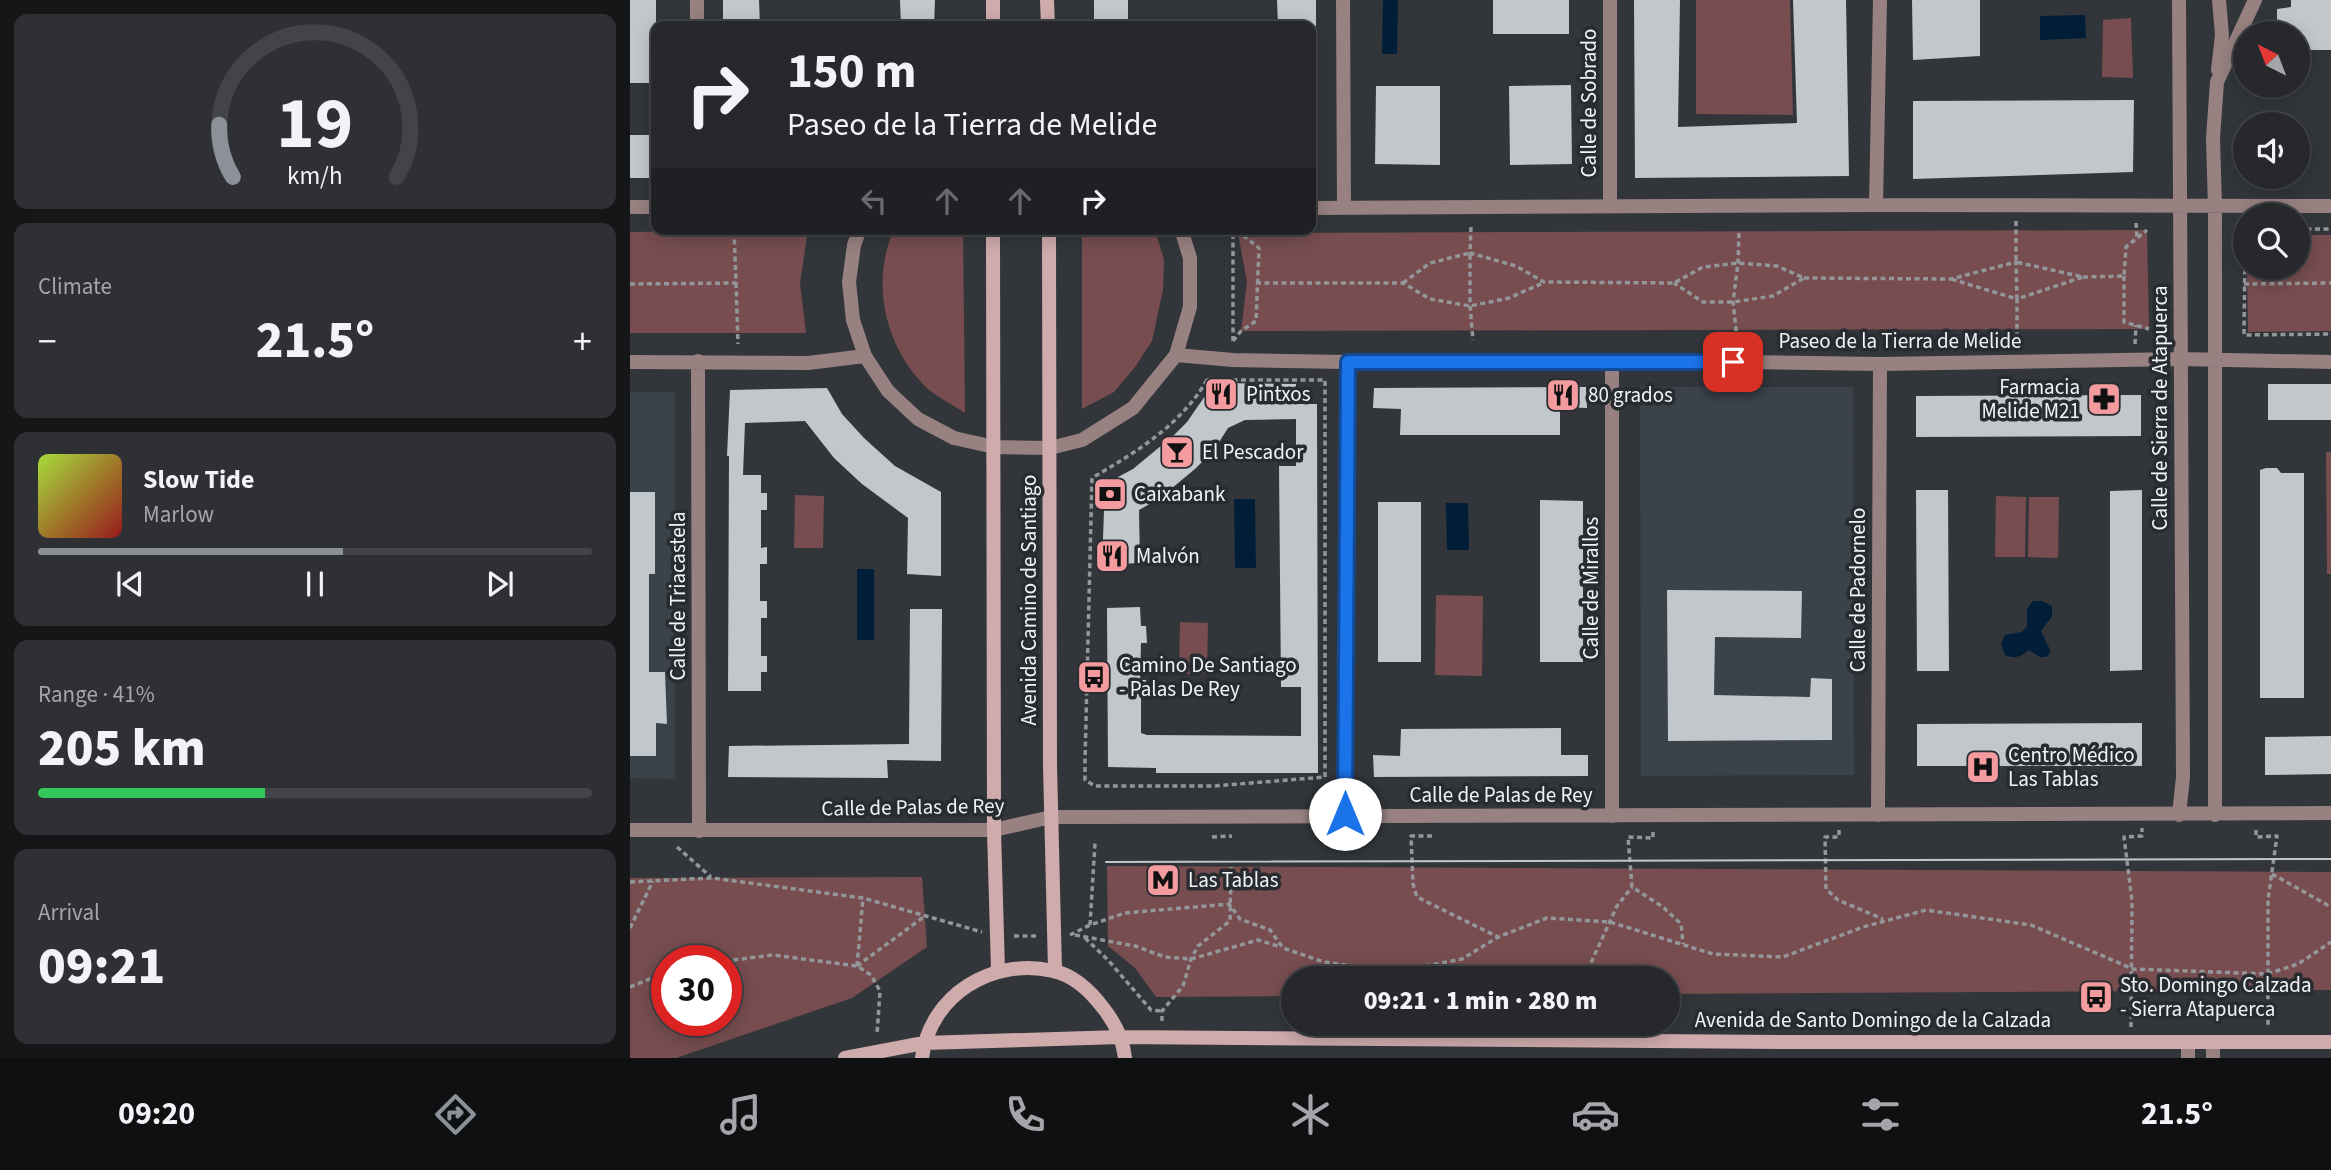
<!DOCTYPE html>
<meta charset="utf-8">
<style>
:root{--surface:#26282c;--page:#2e3034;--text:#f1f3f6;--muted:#a4a6a9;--line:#424448;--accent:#8c9099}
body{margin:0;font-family:"Source Sans 3",sans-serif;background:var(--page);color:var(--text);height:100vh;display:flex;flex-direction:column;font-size:26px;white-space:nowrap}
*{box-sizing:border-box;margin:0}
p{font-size:23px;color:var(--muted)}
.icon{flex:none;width:38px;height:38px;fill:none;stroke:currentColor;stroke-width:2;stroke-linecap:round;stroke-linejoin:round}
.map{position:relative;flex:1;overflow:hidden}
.drawer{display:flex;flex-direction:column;gap:14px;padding:14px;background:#151618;width:630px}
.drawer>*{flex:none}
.banner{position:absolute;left:21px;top:21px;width:665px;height:214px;border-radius:14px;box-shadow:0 4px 18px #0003,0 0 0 2px var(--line);background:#26282c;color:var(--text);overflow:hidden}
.needle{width:46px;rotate:318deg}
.controls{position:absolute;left:1603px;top:21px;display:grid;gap:14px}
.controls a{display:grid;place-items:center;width:77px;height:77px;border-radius:50%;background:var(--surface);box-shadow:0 4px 18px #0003,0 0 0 2px var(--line);font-size:35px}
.speed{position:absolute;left:21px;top:945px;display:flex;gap:14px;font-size:35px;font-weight:700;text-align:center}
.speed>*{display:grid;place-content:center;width:91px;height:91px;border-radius:50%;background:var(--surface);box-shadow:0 4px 18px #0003,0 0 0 2px var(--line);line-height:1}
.speed .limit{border:10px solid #d22;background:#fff;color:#111}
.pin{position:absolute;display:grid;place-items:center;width:60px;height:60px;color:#fff;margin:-30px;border-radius:14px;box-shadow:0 4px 10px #0006}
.me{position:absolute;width:77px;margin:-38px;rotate:0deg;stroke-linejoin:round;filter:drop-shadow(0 0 5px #0008)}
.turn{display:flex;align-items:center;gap:24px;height:147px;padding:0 21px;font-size:32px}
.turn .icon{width:91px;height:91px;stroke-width:2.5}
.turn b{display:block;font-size:49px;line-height:60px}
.lanes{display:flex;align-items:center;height:66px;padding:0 21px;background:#0003;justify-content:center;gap:35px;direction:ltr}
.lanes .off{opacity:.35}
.big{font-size:52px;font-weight:800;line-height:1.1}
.drawer .tile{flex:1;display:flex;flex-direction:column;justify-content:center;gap:10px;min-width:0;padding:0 24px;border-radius:14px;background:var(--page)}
.drawer .dial{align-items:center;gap:0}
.dial svg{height:182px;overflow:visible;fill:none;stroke:var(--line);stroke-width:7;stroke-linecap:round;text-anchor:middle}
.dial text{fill:var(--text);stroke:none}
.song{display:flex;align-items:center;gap:21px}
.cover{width:84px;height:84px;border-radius:10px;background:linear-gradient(135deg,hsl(80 70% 55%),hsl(0 70% 35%))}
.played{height:7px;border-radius:4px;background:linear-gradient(90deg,var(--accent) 55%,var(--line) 55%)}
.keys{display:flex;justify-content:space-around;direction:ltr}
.heat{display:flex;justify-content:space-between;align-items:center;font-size:38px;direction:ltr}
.charge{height:10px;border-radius:5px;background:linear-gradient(90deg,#34c759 41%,var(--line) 0)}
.trip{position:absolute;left:651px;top:966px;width:399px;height:70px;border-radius:35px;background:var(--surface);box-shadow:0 4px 18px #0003,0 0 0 2px var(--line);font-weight:800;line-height:70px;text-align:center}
.tab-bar{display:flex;height:112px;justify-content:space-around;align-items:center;background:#0f1012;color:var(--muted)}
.tab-bar .icon{width:49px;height:49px}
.tab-bar .on{color:var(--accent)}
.tab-bar b{font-size:32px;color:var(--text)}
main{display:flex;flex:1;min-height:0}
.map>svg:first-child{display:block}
.built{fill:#3a424a}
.green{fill:#774d4f;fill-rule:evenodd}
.water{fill:#011e39}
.building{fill:#c2c7cc}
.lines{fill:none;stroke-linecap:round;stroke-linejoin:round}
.path{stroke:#93979a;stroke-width:3.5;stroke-dasharray:5 3.5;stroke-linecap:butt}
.street{stroke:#978181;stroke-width:14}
.secondary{stroke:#cfabac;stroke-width:14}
.tram{stroke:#c2c6c8;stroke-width:2}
.route-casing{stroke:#114b97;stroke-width:18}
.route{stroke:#1a73e8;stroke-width:12}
.labels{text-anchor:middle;stroke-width:7;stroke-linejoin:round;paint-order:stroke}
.street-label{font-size:21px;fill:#f1f4f6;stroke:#282c30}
.poi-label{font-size:21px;fill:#f1f4f6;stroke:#282c30;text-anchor:start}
</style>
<main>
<section class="drawer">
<div class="tile dial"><svg viewBox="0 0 100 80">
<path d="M14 69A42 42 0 1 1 86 69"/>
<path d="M14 69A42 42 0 0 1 8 46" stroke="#8c9099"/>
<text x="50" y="56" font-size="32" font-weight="700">19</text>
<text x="50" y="72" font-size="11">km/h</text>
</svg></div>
<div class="tile"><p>Climate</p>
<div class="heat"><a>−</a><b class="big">21.5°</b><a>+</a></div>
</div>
<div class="tile">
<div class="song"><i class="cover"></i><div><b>Slow Tide</b><p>Marlow</p></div></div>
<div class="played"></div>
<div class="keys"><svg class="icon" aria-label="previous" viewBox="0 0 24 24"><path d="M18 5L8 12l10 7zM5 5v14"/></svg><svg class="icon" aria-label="pause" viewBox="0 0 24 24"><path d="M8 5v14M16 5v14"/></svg><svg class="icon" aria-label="next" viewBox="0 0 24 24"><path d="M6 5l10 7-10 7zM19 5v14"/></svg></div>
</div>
<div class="tile"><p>Range · 41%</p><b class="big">205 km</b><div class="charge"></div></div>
<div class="tile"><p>Arrival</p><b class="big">09:21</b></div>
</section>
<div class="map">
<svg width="1701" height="1058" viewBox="0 0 1701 1058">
<rect width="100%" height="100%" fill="#32363a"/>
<path class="built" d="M1010,387H1223L1224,775L1011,776Z
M0,392H45V779L0,778Z"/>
<path class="green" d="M1066,0H1160L1163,115L1066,114Z
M1501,18L1503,78L1472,77L1473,20Z
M264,229H333L335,413C323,405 309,398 298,389C255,348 240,283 264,229Z
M452,229H525L534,260L533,290L522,341L505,367L484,392L452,409Z
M178,230L170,283L176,333H0V232Z
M1517,230L1519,329L611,331L617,282L608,233Z
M1668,235H1701V331L1618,332L1617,268H1668Z
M1696,452H1701V574H1697Z
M165,495L194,496L193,548H164Z
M1366,496L1396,497L1395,557H1365Z
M1399,497H1429L1428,558L1398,557Z
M806,595L853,596L852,676L805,675Z
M550,622L578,623L577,674H549Z
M477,866L1701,872V990L1038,994V978H663V996L526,997L505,968L478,946Z
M292,877L297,947L222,998L46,1058H0V878ZM37,961H96V1020H37Z"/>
<path class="water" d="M753,0H768L767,54H752Z
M1455,15L1456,38L1410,40V16Z
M604,499H625L626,568H605Z
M816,503H838L839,550H817Z
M227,569H244V640H227Z
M1403,601H1412L1422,606V616L1411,631L1421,652L1416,657H1410L1399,650C1390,657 1386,659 1375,655L1371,643L1375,635L1391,632L1397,627V609Z"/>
<path class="building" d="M0,0H26V83H0Z
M93,0H129L130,26H93Z
M270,0H305L304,26H271Z
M464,0H498V26H464Z
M647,0H686V26H648Z
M863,0H939V34H863Z
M1004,0H1050L1048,127L1167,123L1163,0H1216L1219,176L1005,178Z
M1282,0H1350V56L1283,60Z
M1661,0H1701V50H1668V33H1647V9L1661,7Z
M941,85L942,164L880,165L879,86Z
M746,86H810V165L745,164Z
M1504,100L1503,172L1283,179V101Z
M0,135H26V178H0Z
M584,383L666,384V404H687L688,773H526V768L478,767L477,608L510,607L511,626H516L517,643H511L510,680H516V696L511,697V733L517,735L671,736V687H651L649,466H666V419L615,420L598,428L584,450L565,469L530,498L509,510L510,563L472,565L475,484L503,469L544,435L557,422Z
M1638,384H1701V420H1638Z
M956,387L957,408L930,407V435H770L771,409L743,408L744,388Z
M197,388L212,414L234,438L265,466L311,492V576L277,574L278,518L232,484L204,458L175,421L115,423L113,475H131V493H137V510H131V548L137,547V564H130V601H137V618H131V656H137V672H131V691H98L99,456H97L100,390Z
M1511,395V436L1286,437V396Z
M1636,468H1647L1651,473H1674V698H1630V470Z
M1286,490H1318L1319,671H1287Z
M1512,490V670L1480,671V491Z
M0,492H25V574H19V672H35L37,724L26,723V756H0Z
M910,500L953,501V662H910Z
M748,502H791V662H748Z
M1037,590L1172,591L1171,638L1085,637L1084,695L1180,697L1181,678L1202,679V740L1038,741Z
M280,609H312L311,761L257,760L258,778L98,777L99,746L279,744Z
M1512,723V766H1287V724Z
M931,728V755H958V776L744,777L743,755L770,756L771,729Z
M1701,736V774L1635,775V737Z"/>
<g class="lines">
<path class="path" d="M1386,221V262L1453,277L1387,299V339
M1506,223L1507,238
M841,227L840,253L886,266L914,282L1044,283L1073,267L1108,263L1147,266L1174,278L1143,296L1103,302H1073L1044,283
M1668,229H1701
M1615,244L1614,335L1701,334
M1494,276V322L1519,329
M1453,277L1494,276L1496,247L1517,230
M1174,278L1321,279L1386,262L1387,299L1321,279
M106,283L108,344
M626,283H773L800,299L840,306L879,298L913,283
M773,283L800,263L840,253V306L843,340
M0,284L106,283L104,229
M1614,284L1701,283
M603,341L611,331L626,321L629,248L605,229
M603,341V229
M1505,344L1506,325
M1106,348L1107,339L1103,302L1108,263L1109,231
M577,380H695V777L584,786H465L455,780V761L462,478C506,452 550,426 577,380Z
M1209,830V837H1195L1196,889L1208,900L1253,919
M1626,830V837L1647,836L1638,900V1026
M1023,832V838L998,837L1002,887L1033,907L1051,924L1053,944
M802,836H781L783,884L787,897L868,937
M582,837L602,836
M47,847L81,877
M1642,874L1701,907
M0,882L82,878L233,898L352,932
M460,925L465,843
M0,928L23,881
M440,935L460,925L495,913L599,904L610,919L640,930L653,948L694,962L764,972L832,959L868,937L917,918L980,922L1083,954L1153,957L1233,927L1296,910L1401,925L1503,969L1637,974L1668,964L1701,942
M445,935L505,946L535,957L561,959L628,940L651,947
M384,936H408
M455,938L478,960L521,1010L532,1011
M95,961L143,955L227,966L241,975L250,991L247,1034
M227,966L295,916
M227,966L233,898
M954,978L987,906L1002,887
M0,987L37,972
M532,1021V1011L553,986L561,959L568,946L600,921L601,867
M1501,1027L1502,901L1494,837L1512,836V828"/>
<path class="street" d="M713,0L714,207
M980,0V206
M1549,0L1553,777L1549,815
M67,26V0
M1588,70L1592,35L1589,0
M1246,205L1250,0
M0,207H26
M681,208L1246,205L1701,206
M230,229L224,245L219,282L223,320L235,356L258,391L288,419L324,438L364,447L420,448L452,440L503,408L546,355L560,307V258L551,229
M546,355L603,360L718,362L982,360L1250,364L1550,359L1701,362
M982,360V816
M68,361L69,831
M0,362L178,363L235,356
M715,814L718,362
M1248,815L1250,364
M1585,815V207L1583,138L1587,82L1625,0
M0,830H364L421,817H467L1701,813
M1558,1058V1042
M1583,1058V1042"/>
<path class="secondary" d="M417,0L418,26
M363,26V0
M363,229L364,830L368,971
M419,229L420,765L425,971
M215,1058L294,1043L490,1037L1154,1042H1701
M292,1058C300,995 362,957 423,971C444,975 462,993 474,1009C485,1023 493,1040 495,1058"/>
<path class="tram" d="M476,862L1701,859"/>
</g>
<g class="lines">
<g class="route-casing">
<path id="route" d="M715,814L718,362H1103"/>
</g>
<use href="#route" class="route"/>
</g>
<defs>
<g id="restaurant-square" transform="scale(1.75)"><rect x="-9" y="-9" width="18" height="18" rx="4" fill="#f49b9f" stroke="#282c30"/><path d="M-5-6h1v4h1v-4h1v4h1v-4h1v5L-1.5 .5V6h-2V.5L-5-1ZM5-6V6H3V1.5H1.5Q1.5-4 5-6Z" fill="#111"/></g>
<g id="pharmacy-square" transform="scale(1.75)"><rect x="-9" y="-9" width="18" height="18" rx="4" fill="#f49b9f" stroke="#282c30"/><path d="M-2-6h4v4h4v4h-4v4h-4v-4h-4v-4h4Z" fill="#111"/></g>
<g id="bar-square" transform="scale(1.75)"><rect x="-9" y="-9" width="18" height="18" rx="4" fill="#f49b9f" stroke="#282c30"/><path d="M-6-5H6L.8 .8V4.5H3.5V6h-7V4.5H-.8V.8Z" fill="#111"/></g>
<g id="bank-square" transform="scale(1.75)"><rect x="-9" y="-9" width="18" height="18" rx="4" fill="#f49b9f" stroke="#282c30"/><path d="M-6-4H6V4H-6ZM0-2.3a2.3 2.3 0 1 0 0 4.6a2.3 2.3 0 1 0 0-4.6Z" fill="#111"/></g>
<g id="bus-square" transform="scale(1.75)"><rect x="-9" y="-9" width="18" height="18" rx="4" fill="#f49b9f" stroke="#282c30"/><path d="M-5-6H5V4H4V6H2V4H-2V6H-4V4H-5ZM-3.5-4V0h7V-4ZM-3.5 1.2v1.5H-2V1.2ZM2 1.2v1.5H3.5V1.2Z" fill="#111"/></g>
<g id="hospital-square" transform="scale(1.75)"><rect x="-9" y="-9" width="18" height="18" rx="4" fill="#f49b9f" stroke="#282c30"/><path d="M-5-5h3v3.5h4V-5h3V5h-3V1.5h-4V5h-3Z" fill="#111"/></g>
<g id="metro-square" transform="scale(1.75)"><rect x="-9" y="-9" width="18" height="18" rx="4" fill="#f49b9f" stroke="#282c30"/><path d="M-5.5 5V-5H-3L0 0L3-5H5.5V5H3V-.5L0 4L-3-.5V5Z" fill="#111"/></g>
</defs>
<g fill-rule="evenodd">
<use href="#restaurant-square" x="591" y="394"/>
<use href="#restaurant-square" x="933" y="395"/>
<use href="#pharmacy-square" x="1474" y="399"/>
<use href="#bar-square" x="547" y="452"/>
<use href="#bank-square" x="480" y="494"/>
<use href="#restaurant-square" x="482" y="556"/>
<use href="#bus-square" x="464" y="677"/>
<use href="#hospital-square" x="1353" y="767"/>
<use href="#metro-square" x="533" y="880"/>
<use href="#bus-square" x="1466" y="997"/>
</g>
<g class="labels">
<g class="street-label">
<text transform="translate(959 103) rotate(-90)" y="7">Calle de Sobrado</text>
<text x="1270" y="348">Paseo de la Tierra de Melide</text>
<text transform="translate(1530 408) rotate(-90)" y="7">Calle de Sierra de Atapuerca</text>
<text transform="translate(961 588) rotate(-90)" y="7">Calle de Mirallos</text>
<text transform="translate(1228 590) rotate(-90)" y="7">Calle de Padornelo</text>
<text transform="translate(48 596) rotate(-90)" y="7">Calle de Triacastela</text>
<text transform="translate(399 600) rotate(-90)" y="7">Avenida Camino de Santiago</text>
<text x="871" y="802">Calle de Palas de Rey</text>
<text transform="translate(283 807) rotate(-1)" y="7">Calle de Palas de Rey</text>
<text x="1243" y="1027">Avenida de Santo Domingo de la Calzada</text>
</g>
<g class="poi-label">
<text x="1450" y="394" text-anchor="end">Farmacia<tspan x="1450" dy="24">Melide M21</tspan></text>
<text x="616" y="401">Pintxos</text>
<text x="958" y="402">80 grados</text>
<text x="572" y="459">El Pescador</text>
<text x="504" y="501">Caixabank</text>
<text x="506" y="563">Malvón</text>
<text x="489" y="672">Camino De Santiago<tspan x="489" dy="24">- Palas De Rey</tspan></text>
<text x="1378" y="762">Centro Médico<tspan x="1378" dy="24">Las Tablas</tspan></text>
<text x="558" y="887">Las Tablas</text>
<text x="1490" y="992">Sto. Domingo Calzada<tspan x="1490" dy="24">- Sierra Atapuerca</tspan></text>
</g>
</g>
</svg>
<div class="controls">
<a><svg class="needle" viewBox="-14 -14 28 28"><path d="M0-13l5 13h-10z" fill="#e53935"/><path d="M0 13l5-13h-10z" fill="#a4a6a9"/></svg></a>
<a><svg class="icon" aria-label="sound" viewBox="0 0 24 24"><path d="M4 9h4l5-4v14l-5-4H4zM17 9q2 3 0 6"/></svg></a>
<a><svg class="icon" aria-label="search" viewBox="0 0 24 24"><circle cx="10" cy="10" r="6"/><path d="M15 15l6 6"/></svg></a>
</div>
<div class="speed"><div class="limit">30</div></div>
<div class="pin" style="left:1103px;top:362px;background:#d93025"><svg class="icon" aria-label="arrive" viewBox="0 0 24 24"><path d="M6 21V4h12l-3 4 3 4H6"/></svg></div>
<svg class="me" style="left:715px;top:814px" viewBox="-20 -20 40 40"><circle r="19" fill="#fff"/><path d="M0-13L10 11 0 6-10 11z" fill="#1a73e8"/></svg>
<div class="trip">09:21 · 1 min · 280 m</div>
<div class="banner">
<div class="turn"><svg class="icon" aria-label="right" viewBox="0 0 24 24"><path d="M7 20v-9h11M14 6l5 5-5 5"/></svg><div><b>150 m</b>Paseo de la Tierra de Melide</div></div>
<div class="lanes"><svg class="icon off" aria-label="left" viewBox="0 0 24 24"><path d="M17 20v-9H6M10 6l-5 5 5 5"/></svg><svg class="icon off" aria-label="ahead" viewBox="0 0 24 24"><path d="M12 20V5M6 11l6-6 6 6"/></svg><svg class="icon off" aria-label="ahead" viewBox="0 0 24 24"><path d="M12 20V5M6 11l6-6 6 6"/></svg><svg class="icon" aria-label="right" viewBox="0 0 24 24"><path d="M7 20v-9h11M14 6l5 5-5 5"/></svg></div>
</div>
</div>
</main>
<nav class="tab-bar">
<b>09:20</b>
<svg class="icon on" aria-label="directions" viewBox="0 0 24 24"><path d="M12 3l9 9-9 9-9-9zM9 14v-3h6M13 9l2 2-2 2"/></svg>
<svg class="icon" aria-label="music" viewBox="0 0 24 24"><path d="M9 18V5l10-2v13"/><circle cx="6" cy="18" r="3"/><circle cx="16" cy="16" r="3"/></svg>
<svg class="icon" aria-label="phone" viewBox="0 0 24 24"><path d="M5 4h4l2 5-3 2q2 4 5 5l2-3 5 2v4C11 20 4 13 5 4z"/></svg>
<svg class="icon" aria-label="climate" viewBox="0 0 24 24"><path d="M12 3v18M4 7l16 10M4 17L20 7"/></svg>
<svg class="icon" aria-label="car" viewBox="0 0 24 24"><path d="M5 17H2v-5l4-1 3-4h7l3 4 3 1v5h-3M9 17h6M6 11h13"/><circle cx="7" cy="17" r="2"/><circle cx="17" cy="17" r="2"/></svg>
<svg class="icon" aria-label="filters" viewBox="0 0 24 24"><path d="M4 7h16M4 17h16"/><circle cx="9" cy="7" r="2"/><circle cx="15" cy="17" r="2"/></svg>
<b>21.5°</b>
</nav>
